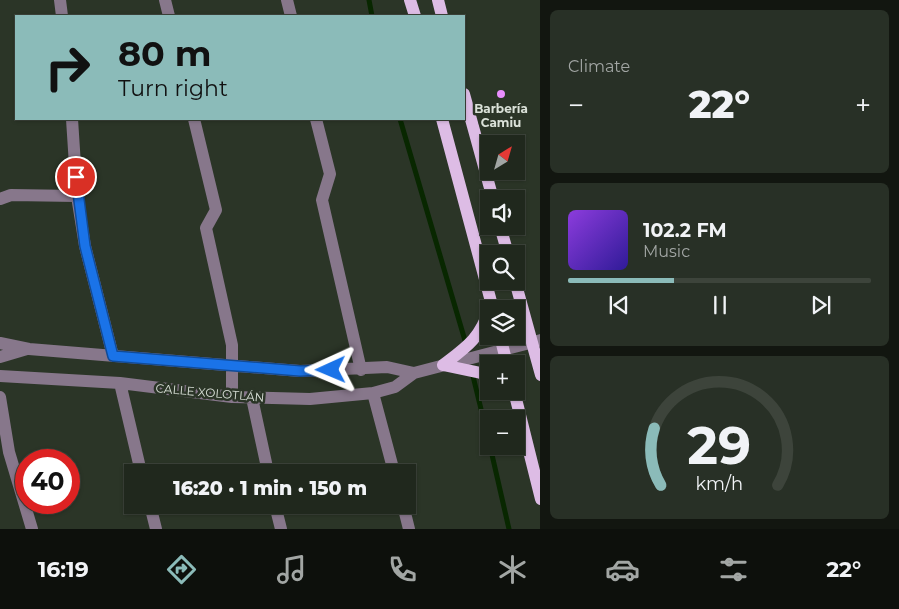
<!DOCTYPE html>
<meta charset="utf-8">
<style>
:root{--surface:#20281d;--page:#283026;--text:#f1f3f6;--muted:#a2a6a4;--line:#3d443b;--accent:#8bbbb9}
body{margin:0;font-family:Montserrat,sans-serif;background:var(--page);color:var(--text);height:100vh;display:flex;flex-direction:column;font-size:19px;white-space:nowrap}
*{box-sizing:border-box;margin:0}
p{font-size:16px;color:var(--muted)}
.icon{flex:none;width:28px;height:28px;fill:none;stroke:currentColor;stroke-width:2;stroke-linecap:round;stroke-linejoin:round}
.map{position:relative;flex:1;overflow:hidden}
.sheet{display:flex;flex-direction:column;gap:10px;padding:10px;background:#121610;width:359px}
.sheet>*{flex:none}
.hud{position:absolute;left:15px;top:15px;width:450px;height:105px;border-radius:0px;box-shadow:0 1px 4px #0004,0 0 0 1px var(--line);background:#8bbbb9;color:#111;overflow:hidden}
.needle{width:32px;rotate:37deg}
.controls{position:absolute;left:480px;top:135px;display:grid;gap:10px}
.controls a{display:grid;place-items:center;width:45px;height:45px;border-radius:0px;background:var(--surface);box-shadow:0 1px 4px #0004,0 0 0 1px var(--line);font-size:25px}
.speed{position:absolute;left:15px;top:449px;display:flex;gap:10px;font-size:25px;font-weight:700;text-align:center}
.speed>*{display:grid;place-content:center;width:65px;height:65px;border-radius:50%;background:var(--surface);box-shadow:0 1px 4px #0004,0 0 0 1px var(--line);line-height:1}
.speed .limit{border:8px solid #d22;background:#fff;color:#111}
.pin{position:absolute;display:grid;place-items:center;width:42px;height:42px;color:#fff;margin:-21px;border:2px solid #fff;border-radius:50%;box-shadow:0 1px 5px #0007}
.me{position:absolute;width:55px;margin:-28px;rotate:269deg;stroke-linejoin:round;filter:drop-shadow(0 0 4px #0008)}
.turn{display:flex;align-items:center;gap:18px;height:105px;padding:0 20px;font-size:22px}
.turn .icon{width:65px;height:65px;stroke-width:2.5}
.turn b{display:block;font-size:35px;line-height:42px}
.big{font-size:38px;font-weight:800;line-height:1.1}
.sheet .tile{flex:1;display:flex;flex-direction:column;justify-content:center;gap:8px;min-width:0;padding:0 18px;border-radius:8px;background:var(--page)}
.sheet .dial{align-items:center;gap:0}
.dial svg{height:130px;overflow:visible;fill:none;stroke:var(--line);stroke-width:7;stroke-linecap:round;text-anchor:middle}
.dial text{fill:var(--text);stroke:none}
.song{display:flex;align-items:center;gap:15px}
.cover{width:60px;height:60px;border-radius:8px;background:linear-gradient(135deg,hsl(270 70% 55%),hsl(250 70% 35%))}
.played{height:5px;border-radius:2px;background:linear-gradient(90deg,var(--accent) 35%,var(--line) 35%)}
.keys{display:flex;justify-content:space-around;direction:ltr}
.heat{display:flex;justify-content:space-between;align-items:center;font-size:28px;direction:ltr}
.trip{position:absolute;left:124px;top:464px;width:292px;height:50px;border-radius:0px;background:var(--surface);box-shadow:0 1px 4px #0004,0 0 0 1px var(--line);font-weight:800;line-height:50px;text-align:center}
.tab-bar{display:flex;height:80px;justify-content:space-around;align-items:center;background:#0d100c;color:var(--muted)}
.tab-bar .icon{width:35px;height:35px}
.tab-bar .active{color:var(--accent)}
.tab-bar b{font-size:22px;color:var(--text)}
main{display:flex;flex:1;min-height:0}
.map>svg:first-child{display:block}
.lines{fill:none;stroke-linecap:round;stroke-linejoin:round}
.stream{stroke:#082700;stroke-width:5}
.minor{stroke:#87778b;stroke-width:12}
.major{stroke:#ddbce5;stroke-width:12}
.route-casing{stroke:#114b97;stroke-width:12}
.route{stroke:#1a73e8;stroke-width:9}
.poi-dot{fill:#e98efe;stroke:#2b3527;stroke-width:2}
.labels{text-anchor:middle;stroke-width:5;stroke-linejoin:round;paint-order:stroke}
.poi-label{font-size:12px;font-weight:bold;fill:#dae1d8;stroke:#2b3527}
.street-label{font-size:12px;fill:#dae1d8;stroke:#2b3527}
</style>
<main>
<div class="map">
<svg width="541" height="529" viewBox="0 0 541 529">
<rect width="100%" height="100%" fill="#2b3527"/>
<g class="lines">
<path class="stream" d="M369,0L372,16
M400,119L466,344
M472,372L489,442
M490,446L509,529"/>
<path class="minor" d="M60,0L62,16
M165,0L169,16
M287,0L291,16
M72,119L77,196L85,246L113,356
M194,119L216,210L206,228L232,345V397
M316,119L330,174L322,200L361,370
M0,199L11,195L77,196
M0,343L29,349L300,371L387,367L414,373
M0,357L27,349
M0,376L120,383L232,397L310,399L373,393L395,387L414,373L541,340
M120,383L141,472
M373,393L394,472
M0,397L9,452L32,529
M252,398L268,472
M150,505L156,529
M275,505L281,529
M403,505L409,529"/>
<path class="major" d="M410,0L415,16
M438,0L442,16
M464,94L493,199
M442,119L493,309
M500,226L508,254
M515,281L541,375
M500,336L507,364
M443,365C465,348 480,339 489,310
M443,365L481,373L489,379
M514,391L541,499"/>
</g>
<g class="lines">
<g class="route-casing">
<path id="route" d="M76,177L85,246L113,356L300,371L331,370"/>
</g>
<use href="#route" class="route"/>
</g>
<circle class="poi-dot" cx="501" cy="94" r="5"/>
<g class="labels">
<g class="poi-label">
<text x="501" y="113">Barbería<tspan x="501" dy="14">Camiu</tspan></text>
</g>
<g class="street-label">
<text transform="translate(210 393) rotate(5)" y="4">CALLE XOLOTLÁN</text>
</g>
</g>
</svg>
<div class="controls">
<a><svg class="needle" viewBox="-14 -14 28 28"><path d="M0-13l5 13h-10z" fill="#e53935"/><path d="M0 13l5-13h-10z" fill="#a2a6a4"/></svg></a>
<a><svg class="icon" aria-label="sound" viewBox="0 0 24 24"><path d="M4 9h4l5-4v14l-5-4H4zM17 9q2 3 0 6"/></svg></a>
<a><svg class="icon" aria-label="search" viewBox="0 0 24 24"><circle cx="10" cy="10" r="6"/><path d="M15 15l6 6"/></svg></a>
<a><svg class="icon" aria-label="layers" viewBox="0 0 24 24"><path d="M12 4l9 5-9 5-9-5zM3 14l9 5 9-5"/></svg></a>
<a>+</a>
<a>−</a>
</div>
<div class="speed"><div class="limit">40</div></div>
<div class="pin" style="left:76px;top:177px;background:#d93025"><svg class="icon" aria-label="arrive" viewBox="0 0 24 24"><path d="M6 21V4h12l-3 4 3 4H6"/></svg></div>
<svg class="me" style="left:331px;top:370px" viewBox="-20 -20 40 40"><path d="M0-17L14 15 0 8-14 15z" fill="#1a73e8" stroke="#fff" stroke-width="4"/></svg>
<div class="trip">16:20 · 1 min · 150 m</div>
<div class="hud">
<div class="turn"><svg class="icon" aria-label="right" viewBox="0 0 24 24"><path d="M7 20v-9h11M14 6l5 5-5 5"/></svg><div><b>80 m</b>Turn right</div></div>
</div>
</div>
<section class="sheet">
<div class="tile"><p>Climate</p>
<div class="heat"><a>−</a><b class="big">22°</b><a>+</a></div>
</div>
<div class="tile">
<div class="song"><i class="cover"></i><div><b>102.2 FM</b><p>Music</p></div></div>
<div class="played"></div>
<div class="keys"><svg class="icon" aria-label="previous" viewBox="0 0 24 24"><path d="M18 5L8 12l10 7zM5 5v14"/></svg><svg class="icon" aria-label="pause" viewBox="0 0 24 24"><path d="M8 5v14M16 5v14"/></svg><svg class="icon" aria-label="next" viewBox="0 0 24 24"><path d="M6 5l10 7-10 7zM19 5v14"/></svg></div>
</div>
<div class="tile dial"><svg viewBox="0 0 100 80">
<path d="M14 69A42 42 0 1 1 86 69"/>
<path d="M14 69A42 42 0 0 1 10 34" stroke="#8bbbb9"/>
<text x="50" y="56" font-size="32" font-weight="700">29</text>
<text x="50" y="72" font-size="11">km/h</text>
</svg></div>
</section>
</main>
<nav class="tab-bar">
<b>16:19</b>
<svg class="icon active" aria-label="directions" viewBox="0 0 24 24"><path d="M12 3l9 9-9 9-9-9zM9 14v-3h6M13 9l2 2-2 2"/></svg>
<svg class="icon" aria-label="music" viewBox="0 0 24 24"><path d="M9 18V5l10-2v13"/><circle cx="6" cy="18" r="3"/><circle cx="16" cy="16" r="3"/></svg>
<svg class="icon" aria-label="phone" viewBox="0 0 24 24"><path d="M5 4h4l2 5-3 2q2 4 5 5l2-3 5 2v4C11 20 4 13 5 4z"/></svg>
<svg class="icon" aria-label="climate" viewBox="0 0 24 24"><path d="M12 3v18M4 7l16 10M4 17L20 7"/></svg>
<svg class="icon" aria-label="car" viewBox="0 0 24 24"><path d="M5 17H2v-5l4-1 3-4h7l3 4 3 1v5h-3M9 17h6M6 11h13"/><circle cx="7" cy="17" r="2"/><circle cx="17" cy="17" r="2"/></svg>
<svg class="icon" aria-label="filters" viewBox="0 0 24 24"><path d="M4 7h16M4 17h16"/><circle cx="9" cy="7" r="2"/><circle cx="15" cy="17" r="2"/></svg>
<b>22°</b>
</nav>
